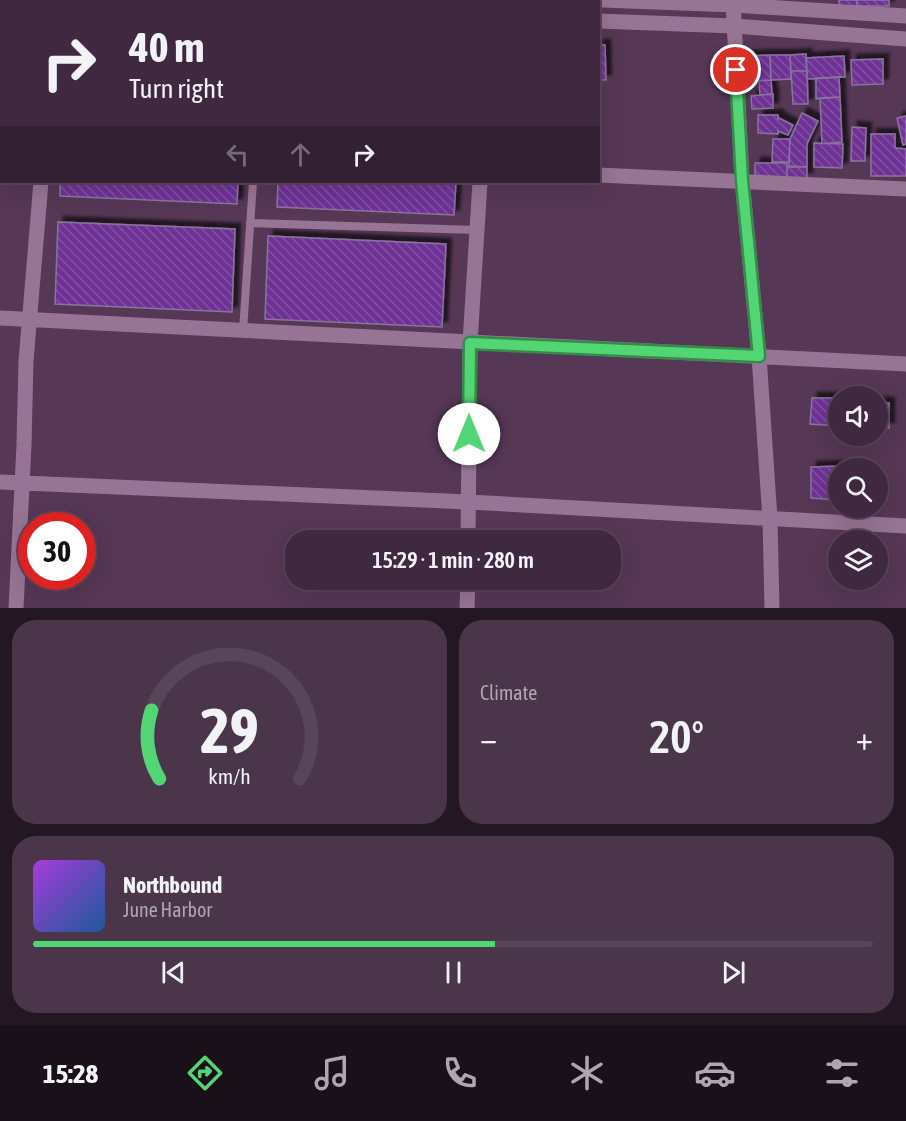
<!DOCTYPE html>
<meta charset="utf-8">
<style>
:root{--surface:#402940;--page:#4b354b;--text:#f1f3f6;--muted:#aea6b1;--line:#594559;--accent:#52d673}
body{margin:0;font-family:"Asap Condensed",sans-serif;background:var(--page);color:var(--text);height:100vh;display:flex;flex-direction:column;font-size:22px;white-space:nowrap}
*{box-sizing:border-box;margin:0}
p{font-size:20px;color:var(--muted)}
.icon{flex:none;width:33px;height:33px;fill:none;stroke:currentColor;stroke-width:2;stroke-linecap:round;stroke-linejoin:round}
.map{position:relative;height:608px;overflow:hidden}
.panel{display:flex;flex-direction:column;gap:12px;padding:12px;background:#231723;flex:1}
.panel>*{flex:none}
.top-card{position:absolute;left:0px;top:0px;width:600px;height:183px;box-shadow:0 6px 24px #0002,0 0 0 2px var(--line);background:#402940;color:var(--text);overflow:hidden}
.buttons{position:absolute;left:828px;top:386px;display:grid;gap:12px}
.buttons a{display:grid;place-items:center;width:60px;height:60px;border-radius:50%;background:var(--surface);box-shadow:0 6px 24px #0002,0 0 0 2px var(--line);font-size:30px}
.speed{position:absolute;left:18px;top:512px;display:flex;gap:12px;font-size:30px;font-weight:700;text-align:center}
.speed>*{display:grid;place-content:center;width:78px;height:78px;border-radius:50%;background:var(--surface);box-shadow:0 6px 24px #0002,0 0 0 2px var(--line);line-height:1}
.speed .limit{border:9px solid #d22;background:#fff;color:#111}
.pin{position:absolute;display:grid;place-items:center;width:51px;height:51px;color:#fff;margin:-26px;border:3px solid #fff;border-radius:50%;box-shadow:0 2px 6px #0007}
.me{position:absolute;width:66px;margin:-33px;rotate:0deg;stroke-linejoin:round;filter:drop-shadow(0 0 4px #0008)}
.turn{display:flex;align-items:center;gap:21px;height:126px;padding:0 30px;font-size:27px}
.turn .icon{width:78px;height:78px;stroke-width:2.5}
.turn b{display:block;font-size:42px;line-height:51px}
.lanes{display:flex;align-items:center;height:57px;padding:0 30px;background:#0003;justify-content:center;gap:30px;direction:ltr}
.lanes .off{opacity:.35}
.big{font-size:45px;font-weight:600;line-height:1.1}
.panel .card{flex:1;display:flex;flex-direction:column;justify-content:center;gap:9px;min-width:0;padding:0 21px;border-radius:24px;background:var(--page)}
.panel .dial{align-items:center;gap:0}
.dial svg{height:156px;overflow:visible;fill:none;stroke:var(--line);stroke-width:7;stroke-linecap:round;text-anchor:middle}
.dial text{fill:var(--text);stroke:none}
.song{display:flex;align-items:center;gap:18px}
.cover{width:72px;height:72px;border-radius:9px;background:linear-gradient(135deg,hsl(280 70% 55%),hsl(210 70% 35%))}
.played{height:6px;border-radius:3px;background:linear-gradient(90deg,var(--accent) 55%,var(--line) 55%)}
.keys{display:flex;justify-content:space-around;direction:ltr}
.heat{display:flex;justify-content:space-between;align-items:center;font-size:33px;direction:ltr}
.panel .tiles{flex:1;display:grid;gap:12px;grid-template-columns:1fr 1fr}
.card:last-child{grid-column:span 2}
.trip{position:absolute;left:285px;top:530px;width:336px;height:60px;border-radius:24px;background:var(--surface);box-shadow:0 6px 24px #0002,0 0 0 2px var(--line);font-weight:600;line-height:60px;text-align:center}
.tabs{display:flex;height:96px;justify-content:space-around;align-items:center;background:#1a101a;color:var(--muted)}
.tabs .icon{width:42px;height:42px}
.tabs .selected{color:var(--accent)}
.tabs b{font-size:27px;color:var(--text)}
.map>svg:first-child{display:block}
.building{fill:url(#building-back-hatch);stroke:#89749c;stroke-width:1.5;filter:url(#shadow)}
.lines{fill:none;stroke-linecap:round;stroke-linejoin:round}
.service{stroke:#977495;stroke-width:8}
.minor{stroke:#977495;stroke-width:15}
.tertiary{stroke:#977495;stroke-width:15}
.route-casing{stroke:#358b4b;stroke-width:15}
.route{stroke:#52d673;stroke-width:10}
</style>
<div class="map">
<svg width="906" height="608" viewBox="0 0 906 608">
<defs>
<pattern id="building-back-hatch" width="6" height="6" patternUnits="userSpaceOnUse" patternTransform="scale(1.5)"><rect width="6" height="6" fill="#6e3395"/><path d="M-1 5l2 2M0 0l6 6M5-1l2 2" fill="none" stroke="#8350a4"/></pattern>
<filter id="shadow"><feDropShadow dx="5.5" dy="-5.5" stdDeviation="1.5" flood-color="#0009"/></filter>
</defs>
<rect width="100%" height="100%" fill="#563755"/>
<path class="building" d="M839,0H857V6H839Z
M857,0H889V6H857Z
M598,45H605L606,80H598Z
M806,54L807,71H791L790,55Z
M770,55H790L791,79L771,80Z
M770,55L771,80L748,81L747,56Z
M844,56L845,77L807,79L806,58Z
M883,59V84L852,85L851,60Z
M791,71H807L808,104H793Z
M839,77L840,97L816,99V78Z
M771,80L772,94L760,95L759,81Z
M773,94V108L752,109L751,96Z
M840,97L842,142L822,144L820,98Z
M802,113L818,121L807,144V167H789L790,139Z
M758,115H778V120L779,118L793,125L788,135L778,131V134L758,133Z
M906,116V144L903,145L897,118Z
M852,127L866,128L865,161H851Z
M871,134H895V148L906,149V176H871Z
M773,139H790L789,162H772Z
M814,143L843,144L842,168L814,167Z
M755,163H787V178H755Z
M787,166L807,167V178H787Z
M60,182H238L237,204L60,196Z
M278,182H456L454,215L277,207Z
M58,222L235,229L232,312L55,304Z
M268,236L446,244L442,327L265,319Z
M812,398H838V426L810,424Z
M878,402L889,403V428H878Z
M841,466L838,468V500L811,498V467Z"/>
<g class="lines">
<path class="service" d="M250,223L477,230
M243,331L253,182"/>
<path class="minor" d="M733,0L742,180L759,356L770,519L772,608
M56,2V0
M484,2V0
M598,175L906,189
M0,318L906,364
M0,482L469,502L906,526
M468,540L470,343L480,182
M16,608L24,445L26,361L41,182
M467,608L468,579"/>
<path class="tertiary" d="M83,0L121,2
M603,0L734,5L906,16
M598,21L734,26L906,39"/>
</g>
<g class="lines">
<g class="route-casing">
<path id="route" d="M469,434L470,343L759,356L742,180L736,70"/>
</g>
<use href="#route" class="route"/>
</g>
</svg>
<div class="buttons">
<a><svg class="icon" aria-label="sound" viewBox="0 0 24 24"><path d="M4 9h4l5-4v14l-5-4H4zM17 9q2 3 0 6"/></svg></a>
<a><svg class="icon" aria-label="search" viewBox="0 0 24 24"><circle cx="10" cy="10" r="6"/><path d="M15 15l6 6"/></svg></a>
<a><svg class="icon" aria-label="layers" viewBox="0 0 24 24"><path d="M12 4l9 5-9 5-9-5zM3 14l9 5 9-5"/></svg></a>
</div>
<div class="speed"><div class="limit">30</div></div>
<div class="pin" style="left:736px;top:70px;background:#d93025"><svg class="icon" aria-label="arrive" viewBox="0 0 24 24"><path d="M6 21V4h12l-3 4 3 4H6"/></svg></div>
<svg class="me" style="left:469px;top:434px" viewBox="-20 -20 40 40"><circle r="19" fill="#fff"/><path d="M0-13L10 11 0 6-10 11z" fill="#52d673"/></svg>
<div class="trip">15:29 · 1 min · 280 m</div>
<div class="top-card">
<div class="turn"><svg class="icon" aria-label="right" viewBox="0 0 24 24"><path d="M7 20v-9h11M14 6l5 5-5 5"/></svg><div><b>40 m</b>Turn right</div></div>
<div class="lanes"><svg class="icon off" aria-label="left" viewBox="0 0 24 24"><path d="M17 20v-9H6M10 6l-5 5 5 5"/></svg><svg class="icon off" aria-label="ahead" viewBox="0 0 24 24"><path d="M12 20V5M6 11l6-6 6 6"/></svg><svg class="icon" aria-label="right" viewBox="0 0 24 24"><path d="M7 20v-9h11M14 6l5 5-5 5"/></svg></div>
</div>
</div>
<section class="panel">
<div class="tiles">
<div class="card dial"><svg viewBox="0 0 100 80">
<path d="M14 69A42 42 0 1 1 86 69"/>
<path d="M14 69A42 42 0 0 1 10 34" stroke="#52d673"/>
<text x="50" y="56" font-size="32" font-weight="700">29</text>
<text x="50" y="72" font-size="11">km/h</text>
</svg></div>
<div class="card"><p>Climate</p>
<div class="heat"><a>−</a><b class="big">20°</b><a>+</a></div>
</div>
<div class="card">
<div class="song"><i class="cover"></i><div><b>Northbound</b><p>June Harbor</p></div></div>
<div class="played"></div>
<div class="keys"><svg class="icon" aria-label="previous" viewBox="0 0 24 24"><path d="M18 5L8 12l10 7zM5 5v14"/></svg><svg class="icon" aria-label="pause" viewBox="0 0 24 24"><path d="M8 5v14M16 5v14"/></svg><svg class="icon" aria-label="next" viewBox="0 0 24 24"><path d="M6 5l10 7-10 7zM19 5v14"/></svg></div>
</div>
</div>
</section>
<nav class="tabs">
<b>15:28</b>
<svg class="icon selected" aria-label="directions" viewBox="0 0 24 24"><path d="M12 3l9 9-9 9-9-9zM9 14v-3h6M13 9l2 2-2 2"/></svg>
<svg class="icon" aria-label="music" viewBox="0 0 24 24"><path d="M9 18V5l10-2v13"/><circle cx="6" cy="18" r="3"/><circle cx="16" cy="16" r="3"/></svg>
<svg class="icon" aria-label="phone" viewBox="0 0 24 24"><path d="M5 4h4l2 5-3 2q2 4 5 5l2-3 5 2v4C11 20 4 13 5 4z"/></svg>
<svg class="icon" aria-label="climate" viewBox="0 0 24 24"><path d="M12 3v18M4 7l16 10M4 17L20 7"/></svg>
<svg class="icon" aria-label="car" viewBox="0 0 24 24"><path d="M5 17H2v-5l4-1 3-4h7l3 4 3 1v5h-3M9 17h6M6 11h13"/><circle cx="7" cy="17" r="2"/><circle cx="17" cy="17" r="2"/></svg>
<svg class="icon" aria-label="filters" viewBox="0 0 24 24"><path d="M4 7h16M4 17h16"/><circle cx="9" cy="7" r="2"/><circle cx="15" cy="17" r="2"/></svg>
</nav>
